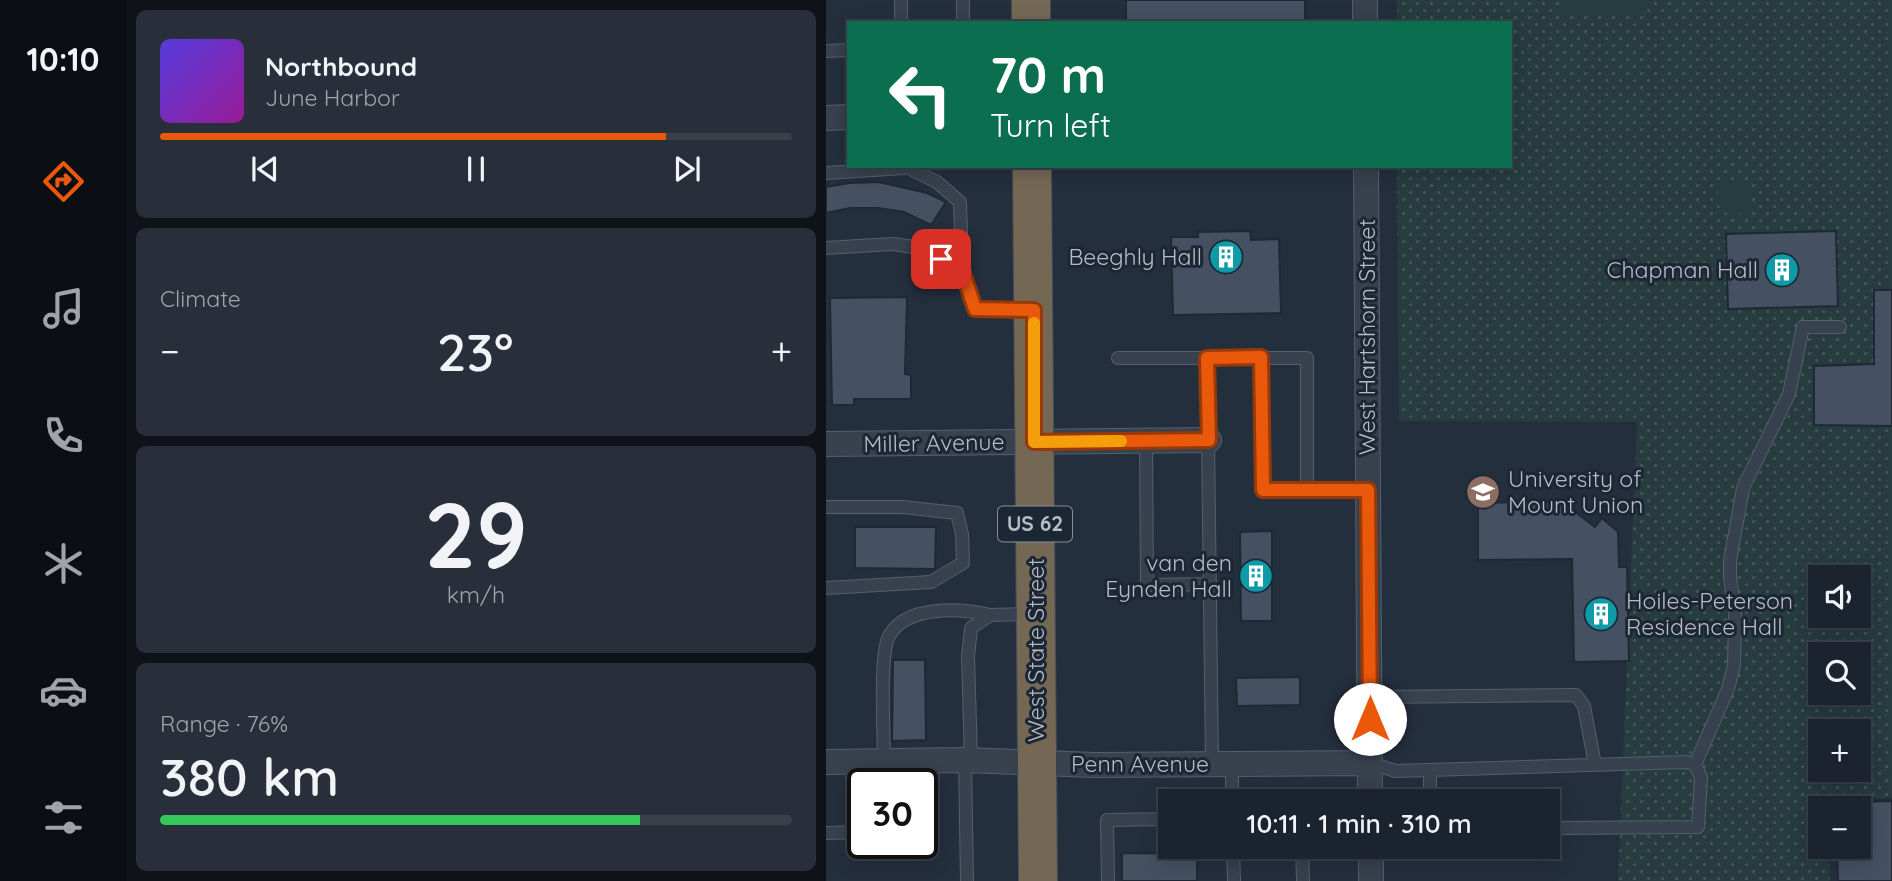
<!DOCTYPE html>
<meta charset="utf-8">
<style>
:root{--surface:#1b232e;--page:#282f3a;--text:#f1f3f6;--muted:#a0a4aa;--line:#39404a;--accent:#ea580c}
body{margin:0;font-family:Quicksand,sans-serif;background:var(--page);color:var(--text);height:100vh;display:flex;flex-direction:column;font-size:26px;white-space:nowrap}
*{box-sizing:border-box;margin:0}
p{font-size:23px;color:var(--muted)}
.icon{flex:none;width:38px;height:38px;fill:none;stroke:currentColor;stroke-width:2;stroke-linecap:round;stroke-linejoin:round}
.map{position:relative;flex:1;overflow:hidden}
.panel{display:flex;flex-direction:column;gap:10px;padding:10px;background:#0f1319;width:700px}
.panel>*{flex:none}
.top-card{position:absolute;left:21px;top:21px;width:665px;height:147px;border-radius:0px;box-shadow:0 4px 18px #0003,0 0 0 2px var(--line);background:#0b6e4f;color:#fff;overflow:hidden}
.fabs{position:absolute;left:982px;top:565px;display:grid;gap:14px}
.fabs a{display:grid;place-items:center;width:63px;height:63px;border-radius:0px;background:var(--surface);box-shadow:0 4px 18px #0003,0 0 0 2px var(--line);font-size:35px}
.speed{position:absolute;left:21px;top:768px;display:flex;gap:14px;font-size:35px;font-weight:700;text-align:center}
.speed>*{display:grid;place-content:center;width:91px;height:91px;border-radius:50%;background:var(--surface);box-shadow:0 4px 18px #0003,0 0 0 2px var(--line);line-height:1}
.speed .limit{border:4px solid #111;border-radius:10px;background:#fff;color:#111}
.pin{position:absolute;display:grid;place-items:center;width:60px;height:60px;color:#fff;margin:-30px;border-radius:14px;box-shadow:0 4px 10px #0006}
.me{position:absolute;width:77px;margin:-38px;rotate:0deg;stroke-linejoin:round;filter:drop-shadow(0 0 5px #0008)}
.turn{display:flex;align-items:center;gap:24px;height:147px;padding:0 28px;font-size:32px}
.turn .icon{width:91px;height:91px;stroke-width:2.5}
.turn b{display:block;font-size:49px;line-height:60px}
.big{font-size:52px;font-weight:600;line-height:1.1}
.panel .tile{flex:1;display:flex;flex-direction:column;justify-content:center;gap:10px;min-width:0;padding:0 24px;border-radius:10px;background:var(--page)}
.panel .dial{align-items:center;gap:0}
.dial b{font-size:91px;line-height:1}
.song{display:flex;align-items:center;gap:21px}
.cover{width:84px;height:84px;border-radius:10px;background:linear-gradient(135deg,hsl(250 70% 55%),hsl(300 70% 35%))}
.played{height:7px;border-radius:4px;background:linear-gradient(90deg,var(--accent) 80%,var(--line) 80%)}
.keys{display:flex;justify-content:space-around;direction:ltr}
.heat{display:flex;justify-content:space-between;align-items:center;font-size:38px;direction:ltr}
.charge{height:10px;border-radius:5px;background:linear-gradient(90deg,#34c759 76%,var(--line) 0)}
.trip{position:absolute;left:332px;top:789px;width:402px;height:70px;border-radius:0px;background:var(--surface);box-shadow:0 4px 18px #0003,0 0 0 2px var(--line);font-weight:600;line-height:70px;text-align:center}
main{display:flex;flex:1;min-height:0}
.menu{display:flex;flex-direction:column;width:126px;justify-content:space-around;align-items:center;background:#0b0e12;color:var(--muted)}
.menu .icon{width:49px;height:49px}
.menu .active{color:var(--accent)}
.menu b{font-size:32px;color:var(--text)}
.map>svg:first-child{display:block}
.grass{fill:url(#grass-dots);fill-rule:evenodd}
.garden{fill:#263c3f}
.building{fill:#455162;stroke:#1f2835;stroke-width:2}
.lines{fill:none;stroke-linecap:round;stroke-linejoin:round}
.lane-casing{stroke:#565f6c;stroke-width:14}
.street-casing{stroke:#565f6c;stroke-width:26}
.highway-casing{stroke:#434c59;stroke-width:40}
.lane{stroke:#38414e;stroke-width:12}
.street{stroke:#38414e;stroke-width:24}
.highway{stroke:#746855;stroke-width:38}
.route-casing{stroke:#983908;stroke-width:18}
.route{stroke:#ea580c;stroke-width:12}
.slow{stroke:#f59e0b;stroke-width:12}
.labels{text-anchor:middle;stroke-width:6;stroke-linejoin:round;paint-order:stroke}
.shield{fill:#1d2633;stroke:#878f9c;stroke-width:2}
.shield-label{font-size:21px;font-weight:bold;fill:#b4bcc9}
.poi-label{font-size:23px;fill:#b4bcc9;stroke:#1d2633;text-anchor:end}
.street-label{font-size:23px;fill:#b4bcc9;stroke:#1d2633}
</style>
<main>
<nav class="menu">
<b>10:10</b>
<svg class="icon active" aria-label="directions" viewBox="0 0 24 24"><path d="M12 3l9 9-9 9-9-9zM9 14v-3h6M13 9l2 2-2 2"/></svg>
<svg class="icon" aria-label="music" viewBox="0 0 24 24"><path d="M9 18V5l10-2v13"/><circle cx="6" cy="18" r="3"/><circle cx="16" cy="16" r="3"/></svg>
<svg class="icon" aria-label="phone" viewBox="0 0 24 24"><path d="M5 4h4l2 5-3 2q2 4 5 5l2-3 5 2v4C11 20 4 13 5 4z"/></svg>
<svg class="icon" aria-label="climate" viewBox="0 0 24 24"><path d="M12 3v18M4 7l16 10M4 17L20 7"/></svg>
<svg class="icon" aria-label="car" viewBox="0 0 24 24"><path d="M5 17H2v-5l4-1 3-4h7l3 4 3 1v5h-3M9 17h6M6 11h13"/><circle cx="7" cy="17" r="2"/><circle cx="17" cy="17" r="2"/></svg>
<svg class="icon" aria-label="filters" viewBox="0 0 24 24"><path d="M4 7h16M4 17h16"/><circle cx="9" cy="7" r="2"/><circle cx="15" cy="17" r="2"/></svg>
</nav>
<section class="panel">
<div class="tile">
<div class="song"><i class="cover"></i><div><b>Northbound</b><p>June Harbor</p></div></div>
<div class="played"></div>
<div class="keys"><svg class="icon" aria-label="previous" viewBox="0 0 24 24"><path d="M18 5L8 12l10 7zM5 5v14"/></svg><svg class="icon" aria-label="pause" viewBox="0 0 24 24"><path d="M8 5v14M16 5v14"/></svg><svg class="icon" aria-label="next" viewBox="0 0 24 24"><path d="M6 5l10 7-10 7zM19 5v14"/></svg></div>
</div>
<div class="tile"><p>Climate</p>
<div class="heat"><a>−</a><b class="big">23°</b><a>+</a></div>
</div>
<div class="tile dial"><b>29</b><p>km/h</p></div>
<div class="tile"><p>Range · 76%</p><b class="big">380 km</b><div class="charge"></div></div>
</section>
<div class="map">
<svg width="1066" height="881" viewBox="0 0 1066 881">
<defs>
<pattern id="grass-dots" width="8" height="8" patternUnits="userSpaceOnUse" patternTransform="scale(1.75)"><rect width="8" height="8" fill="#263c3f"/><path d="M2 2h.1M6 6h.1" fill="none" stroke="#435659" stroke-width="1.8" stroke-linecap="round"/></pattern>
</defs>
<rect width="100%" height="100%" fill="#242f3e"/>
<path class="grass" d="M571,0H1066V798L1003,800L1002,808H994V847H1003L1004,881H792L811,422L573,421L571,166H684V23H571ZM994,578H1032V616H994ZM994,654H1032V693H994ZM994,732H1032V770H994Z"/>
<path class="garden" d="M736,0H822L821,15L735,13Z
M891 198a17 17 0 1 1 34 0a17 17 0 1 1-34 0Z"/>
<path class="building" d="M300,0H479V23H300Z
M53,182L101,193L120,202L105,225L78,212L52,208H24L0,213V187L23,183Z
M424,231L425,240L453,239L455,313L347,315L345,237H372V232Z
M1010,231L1012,306L902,309L900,234Z
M1048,290H1066V426L988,425V366L1048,364Z
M81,297L79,374L85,375V399H28V405H6L4,298Z
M742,501L752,514L769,527L776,518L792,532L793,567H801L803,661L748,662L746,559L652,560V503Z
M29,527H110L109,569L29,568Z
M446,531V621H415L414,532Z
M67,660H99L100,740L66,741Z
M474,677V705L411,706L410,678Z
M1066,801V881H1012L1011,847H1032V802Z
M296,853L371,854V881H296Z"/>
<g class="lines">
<g class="lane-casing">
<path id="lane" d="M75,0V23
M137,0V23
M0,51L23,50
M78,166L111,182L134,202L136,270
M0,173L78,168
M0,248L67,244L94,248L136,270L149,309L204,310
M435,357L437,490H542
M292,358H481V490
M381,358L386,764
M320,441L321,585L385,584
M0,507H77L131,513L136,534L137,563L105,582L0,588
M543,697L750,695L758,706L769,765
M139,760L141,881
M58,761C58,736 53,655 63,636C80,605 134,608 164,615
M145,761L142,656L145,628L164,615L206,614
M544,763L570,771L861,762L869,765L875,777L872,827L723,828
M406,764V802
M869,765L902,689L908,665L909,613L904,577V561L917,488L963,394L977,327H1014
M50,784L51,761
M604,802V770
M0,833L37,832
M407,847L408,881
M476,847L477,881
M282,881L281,820L345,819"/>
</g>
<g class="street-casing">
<path id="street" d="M539,0V23
M0,118L23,117
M540,166L544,802
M0,444L383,440
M0,762L139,760L268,765L544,763
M545,847V881"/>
</g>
<g class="highway-casing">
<path id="highway" d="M205,0V23
M206,166L212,881"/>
</g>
<use href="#lane" class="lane"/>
<use href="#street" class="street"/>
<use href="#highway" class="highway"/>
</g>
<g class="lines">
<g class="route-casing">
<path id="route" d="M115,259L136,270L149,309L208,310V442L383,440L381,358L435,357L437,490H542L544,719"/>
</g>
<use href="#route" class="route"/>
<path class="slow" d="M208,323V442L295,441"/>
</g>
<defs>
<g id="building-disc" transform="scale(1.75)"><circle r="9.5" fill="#0f9aa8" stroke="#1d2633"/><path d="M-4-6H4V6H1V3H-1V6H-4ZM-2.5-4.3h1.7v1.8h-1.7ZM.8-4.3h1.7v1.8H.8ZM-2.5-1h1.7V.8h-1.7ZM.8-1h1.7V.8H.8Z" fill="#fff"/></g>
<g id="university-disc" transform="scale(1.75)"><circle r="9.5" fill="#8d6e63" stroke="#1d2633"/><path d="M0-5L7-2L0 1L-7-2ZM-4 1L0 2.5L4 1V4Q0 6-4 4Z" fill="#fff"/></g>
</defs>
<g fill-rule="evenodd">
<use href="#building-disc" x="400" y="257"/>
<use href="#building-disc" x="956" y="270"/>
<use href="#university-disc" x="657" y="492"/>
<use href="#building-disc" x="430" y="576"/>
<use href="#building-disc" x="775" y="614"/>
</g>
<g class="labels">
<rect class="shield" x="172" y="506.5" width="74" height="35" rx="5"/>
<g class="shield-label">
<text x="209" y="531">US 62</text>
</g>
<g class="poi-label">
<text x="376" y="265">Beeghly Hall</text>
<text x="932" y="278">Chapman Hall</text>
<text x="682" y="487" text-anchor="start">University of<tspan x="682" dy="26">Mount Union</tspan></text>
<text x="406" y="571">van den<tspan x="406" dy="26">Eynden Hall</tspan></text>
<text x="800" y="609" text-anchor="start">Hoiles-Peterson<tspan x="800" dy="26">Residence Hall</tspan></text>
</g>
<g class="street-label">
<text transform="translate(541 337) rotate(-90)" y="8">West Hartshorn Street</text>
<text transform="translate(108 443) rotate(-1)" y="8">Miller Avenue</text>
<text transform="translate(210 650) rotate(-90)" y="8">West State Street</text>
<text x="314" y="772">Penn Avenue</text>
</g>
</g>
</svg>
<div class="fabs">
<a><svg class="icon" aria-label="sound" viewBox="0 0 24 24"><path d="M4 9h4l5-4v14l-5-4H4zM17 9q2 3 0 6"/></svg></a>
<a><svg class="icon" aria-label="search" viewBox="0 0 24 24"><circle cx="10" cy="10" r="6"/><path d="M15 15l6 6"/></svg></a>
<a>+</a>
<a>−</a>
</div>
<div class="speed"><div class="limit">30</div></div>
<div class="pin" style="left:115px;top:259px;background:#d93025"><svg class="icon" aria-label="arrive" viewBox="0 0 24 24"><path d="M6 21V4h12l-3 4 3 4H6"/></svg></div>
<svg class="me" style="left:544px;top:719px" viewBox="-20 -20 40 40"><circle r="19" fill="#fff"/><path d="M0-13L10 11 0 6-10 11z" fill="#ea580c"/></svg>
<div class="trip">10:11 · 1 min · 310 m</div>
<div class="top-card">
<div class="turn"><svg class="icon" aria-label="left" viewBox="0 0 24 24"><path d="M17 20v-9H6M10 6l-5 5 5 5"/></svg><div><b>70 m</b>Turn left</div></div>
</div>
</div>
</main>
